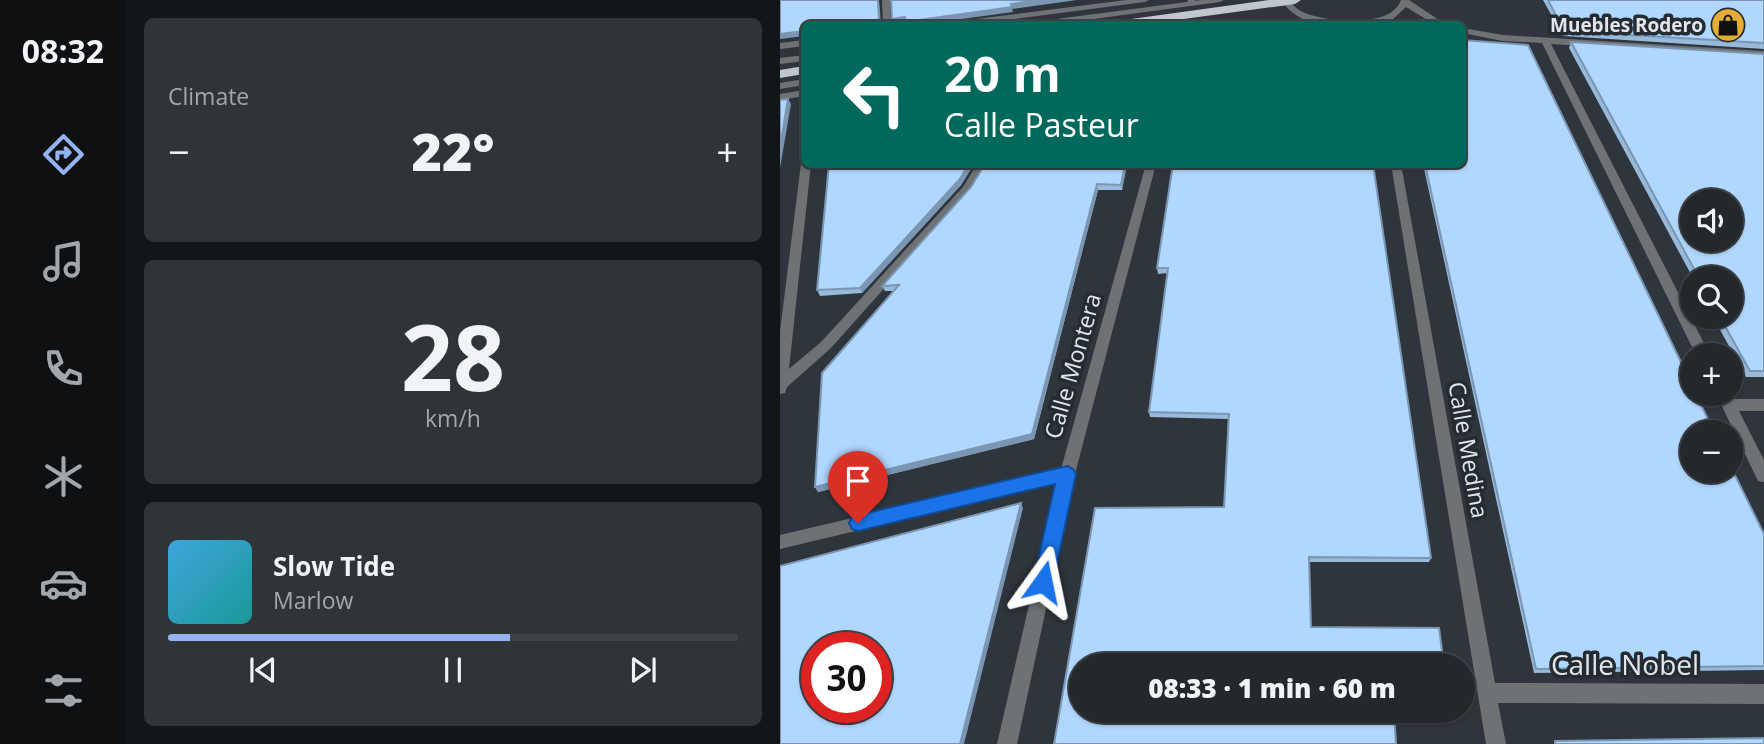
<!DOCTYPE html>
<meta charset="utf-8">
<style>
:root{--surface:#23282d;--page:#2f3439;--text:#f1f3f6;--muted:#a3a6aa;--line:#404449;--accent:#95b2f1}
body{margin:0;font-family:"Open Sans",sans-serif;background:var(--page);color:var(--text);height:100vh;display:flex;flex-direction:column;font-size:26px;white-space:nowrap}
*{box-sizing:border-box;margin:0}
p{font-size:23px;color:var(--muted)}
.icon{flex:none;width:38px;height:38px;fill:none;stroke:currentColor;stroke-width:2;stroke-linecap:round;stroke-linejoin:round}
.map{position:relative;flex:1;overflow:hidden}
.sheet{display:flex;flex-direction:column;gap:18px;padding:18px;background:#131619;width:654px}
.sheet>*{flex:none}
.guide{position:absolute;left:21px;top:21px;width:665px;height:147px;border-radius:10px;box-shadow:0 2px 5px #0004,0 0 0 2px var(--line);background:#00695c;color:#fff;overflow:hidden}
.tools{position:absolute;left:900px;top:189px;display:grid;gap:14px}
.tools a{display:grid;place-items:center;width:63px;height:63px;border-radius:50%;background:var(--surface);box-shadow:0 2px 5px #0004,0 0 0 2px var(--line);font-size:35px}
.speed{position:absolute;left:21px;top:632px;display:flex;gap:14px;font-size:35px;font-weight:700;text-align:center}
.speed>*{display:grid;place-content:center;width:91px;height:91px;border-radius:50%;background:var(--surface);box-shadow:0 2px 5px #0004,0 0 0 2px var(--line);line-height:1}
.speed .limit{border:10px solid #d22;background:#fff;color:#111}
.pin{position:absolute;display:grid;place-items:center;width:60px;height:60px;color:#fff;margin:-72px -30px;border-radius:50% 50% 50% 0;rotate:-45deg;box-shadow:0 0 7px #0007}
.pin .icon{rotate:45deg}
.me{position:absolute;width:77px;margin:-38px;rotate:12deg;stroke-linejoin:round;filter:drop-shadow(0 0 5px #0008)}
.turn{display:flex;align-items:center;gap:24px;height:147px;padding:0 28px;font-size:32px}
.turn .icon{width:91px;height:91px;stroke-width:2.5}
.turn b{display:block;font-size:49px;line-height:60px}
.big{font-size:52px;font-weight:800;line-height:1.1}
.sheet .widget{flex:1;display:flex;flex-direction:column;justify-content:center;gap:10px;min-width:0;padding:0 24px;border-radius:10px;background:var(--page)}
.sheet .dial{align-items:center;gap:0}
.dial b{font-size:91px;line-height:1}
.song{display:flex;align-items:center;gap:21px}
.cover{width:84px;height:84px;border-radius:10px;background:linear-gradient(135deg,hsl(200 70% 55%),hsl(180 70% 35%))}
.played{height:7px;border-radius:4px;background:linear-gradient(90deg,var(--accent) 60%,var(--line) 60%)}
.keys{display:flex;justify-content:space-around;direction:ltr}
.heat{display:flex;justify-content:space-between;align-items:center;font-size:38px;direction:ltr}
.trip{position:absolute;left:289px;top:653px;width:406px;height:70px;border-radius:35px;background:var(--surface);box-shadow:0 2px 5px #0004,0 0 0 2px var(--line);font-weight:800;line-height:70px;text-align:center}
main{display:flex;flex:1;min-height:0}
.tabs{display:flex;flex-direction:column;width:126px;justify-content:space-around;align-items:center;background:#0e1012;color:var(--muted)}
.tabs .icon{width:49px;height:49px}
.tabs .on{color:var(--accent)}
.tabs b{font-size:32px;color:var(--text)}
.map>svg:first-child{display:block}
.lines{fill:none;stroke-linecap:round;stroke-linejoin:round}
.lane{fill:#6f7275;fill-rule:evenodd}
.street{fill:#6f7275;fill-rule:evenodd}
.highway{fill:#bec6ce;fill-rule:evenodd}
.wall{fill:#97b9da}
.shaded-wall{fill:#7b96b2}
.building{fill:#b0d7fe;stroke:#7b96b2;stroke-width:2;fill-rule:evenodd}
.route{fill:#1a73e8;stroke:#114b97;stroke-width:2}
.labels{text-anchor:middle;stroke-width:7;stroke-linejoin:round;paint-order:stroke}
.far-poi-label{font-size:19px;font-weight:bold;fill:#e2e6ea;stroke:#252b32;text-anchor:end}
.street-label{font-size:23px;fill:#e2e6ea;stroke:#252b32}
.near-street-label{font-size:28px;fill:#e2e6ea;stroke:#252b32}
</style>
<main>
<nav class="tabs">
<b>08:32</b>
<svg class="icon on" aria-label="directions" viewBox="0 0 24 24"><path d="M12 3l9 9-9 9-9-9zM9 14v-3h6M13 9l2 2-2 2"/></svg>
<svg class="icon" aria-label="music" viewBox="0 0 24 24"><path d="M9 18V5l10-2v13"/><circle cx="6" cy="18" r="3"/><circle cx="16" cy="16" r="3"/></svg>
<svg class="icon" aria-label="phone" viewBox="0 0 24 24"><path d="M5 4h4l2 5-3 2q2 4 5 5l2-3 5 2v4C11 20 4 13 5 4z"/></svg>
<svg class="icon" aria-label="climate" viewBox="0 0 24 24"><path d="M12 3v18M4 7l16 10M4 17L20 7"/></svg>
<svg class="icon" aria-label="car" viewBox="0 0 24 24"><path d="M5 17H2v-5l4-1 3-4h7l3 4 3 1v5h-3M9 17h6M6 11h13"/><circle cx="7" cy="17" r="2"/><circle cx="17" cy="17" r="2"/></svg>
<svg class="icon" aria-label="filters" viewBox="0 0 24 24"><path d="M4 7h16M4 17h16"/><circle cx="9" cy="7" r="2"/><circle cx="15" cy="17" r="2"/></svg>
</nav>
<section class="sheet">
<div class="widget"><p>Climate</p>
<div class="heat"><a>−</a><b class="big">22°</b><a>+</a></div>
</div>
<div class="widget dial"><b>28</b><p>km/h</p></div>
<div class="widget">
<div class="song"><i class="cover"></i><div><b>Slow Tide</b><p>Marlow</p></div></div>
<div class="played"></div>
<div class="keys"><svg class="icon" aria-label="previous" viewBox="0 0 24 24"><path d="M18 5L8 12l10 7zM5 5v14"/></svg><svg class="icon" aria-label="pause" viewBox="0 0 24 24"><path d="M8 5v14M16 5v14"/></svg><svg class="icon" aria-label="next" viewBox="0 0 24 24"><path d="M6 5l10 7-10 7zM19 5v14"/></svg></div>
</div>
</section>
<div class="map">
<svg width="984" height="744" viewBox="0 0 984 744">
<rect width="100%" height="100%" fill="#2f353c"/>
<g class="lines">
<path class="lane" d="M346,0H369L365,2L196,24H176L180,21Z
M422,0H444L440,2L276,24H257L261,21Z
M544,20L547,21V24H422L426,21Z
M24,40V46L0,49V43Z
M24,55V61L0,64V58Z
M24,79V85L0,89V83Z
M24,90V96L0,100V94Z"/>
<path class="street" d="M102,0H110L111,24H103Z
M407,0H415L417,4L410,6Z
M501,0H509C523,20 543,14 561,24C537,26 515,21 501,0Z
M621,0H629L659,20L660,24H576C592,16 612,21 621,0ZM626,7L649,21L613,19Z
M682,28L723,35L984,51V57L771,44L930,355H916L762,43L723,41L682,33Z
M24,161V164H31L9,369L41,342L183,187L197,164H208L191,191L51,348L7,387L5,393L0,394V331L21,164Z
M366,164H376L295,474L237,744H217L277,483L0,549V535L281,469Z
M611,164H621L715,683L984,684V704L718,703L726,744H706Z
M936,394H950L953,399H984V411H959L984,460V482L978,481Z"/>
<path class="highway" d="M489,0H521L515,4L367,24H338L344,20Z
M24,66V74L0,78V70Z"/>
</g>
<path class="wall" d="M763,0H984V49L783,36Z
M791,42L984,54V377H966L933,317H950V278H913L789,48Z
M49,164H194L181,185L82,293L40,296L37,290Z
M347,164L342,190H318L254,439L38,492L35,487L114,291H105L102,286L191,187Z
M393,164L651,558L649,562H529L531,627L671,713L669,716H614L616,744L444,507L448,419L370,417L369,412L388,273L378,274L377,268Z
M643,164H682L984,534V670L754,673Z"/>
<path class="shaded-wall" d="M98,0H99L101,24H70Z
M261,0H297L232,9L233,12L145,24H126L125,22L231,4Z
M125,17L126,22L114,24L112,19Z
M24,31V36L0,39V34Z
M8,99L11,104L0,168V147Z
M189,164H194L181,185L82,293L80,288Z
M345,164H347L342,190L341,185Z
M317,184L318,190L254,439L38,492L35,487Z
M241,503L243,508L184,744H180Z"/>
<path class="building" d="M0,0H98L99,21L70,24H24V31L0,34Z
M111,0H261L231,4L232,7L125,22V17L112,19Z
M768,0H984V43L784,31Z
M682,40L748,45L912,385V394H916L934,432H912V471H950V465L984,534V666L756,669L645,164H682Z
M791,42L984,54V371H970L940,317H950V278H919ZM912,201H950V240H912Z
M8,99L0,147V100Z
M49,164H189L179,180L80,288L37,290Z
M205,164H345L341,185L317,184L252,434L35,487L42,373L119,285L102,286L191,187Z
M393,164H593L651,558L529,557L531,627L659,628L664,665H301V710H671V713L614,712L616,744H274L315,508L444,507L449,414L369,412L388,268H377Z
M241,503L180,744H0V566ZM37,648H96V707H37Z
M984,738V744H775V741Z"/>
<path class="route" d="M287,466L293,469L296,474L273,582L270,588L263,591L256,588L253,582L275,484L78,531L72,529L69,523L72,517L78,515Z"/>
<defs>
<g id="shop-disc" transform="scale(1.75)"><circle r="9.5" fill="#e4ae35" stroke="#252b32"/><path d="M-5-2.5h2.3a2.7 3.5 0 0 1 5.4 0H5L5.5 6h-11ZM-1.5-2.5h3a1.5 2.3 0 0 0-3 0Z" fill="#111"/></g>
</defs>
<g fill-rule="evenodd">
<use href="#shop-disc" x="948" y="25"/>
</g>
<g class="labels">
<g class="far-poi-label">
<text x="923" y="32">Muebles Rodero</text>
</g>
<g class="street-label">
<text transform="translate(293 366) rotate(-74)" y="8">Calle Montera</text>
<text transform="translate(688 450) rotate(80)" y="8">Calle Medina</text>
</g>
<g class="near-street-label">
<text x="845" y="675">Calle Nobel</text>
</g>
</g>
</svg>
<div class="tools">
<a><svg class="icon" aria-label="sound" viewBox="0 0 24 24"><path d="M4 9h4l5-4v14l-5-4H4zM17 9q2 3 0 6"/></svg></a>
<a><svg class="icon" aria-label="search" viewBox="0 0 24 24"><circle cx="10" cy="10" r="6"/><path d="M15 15l6 6"/></svg></a>
<a>+</a>
<a>−</a>
</div>
<div class="speed"><div class="limit">30</div></div>
<div class="pin" style="left:78px;top:523px;background:#d93025"><svg class="icon" aria-label="arrive" viewBox="0 0 24 24"><path d="M6 21V4h12l-3 4 3 4H6"/></svg></div>
<svg class="me" style="left:263px;top:582px" viewBox="-20 -20 40 40"><path d="M0-17L14 15 0 8-14 15z" fill="#1a73e8" stroke="#fff" stroke-width="4"/></svg>
<div class="trip">08:33 · 1 min · 60 m</div>
<div class="guide">
<div class="turn"><svg class="icon" aria-label="left" viewBox="0 0 24 24"><path d="M17 20v-9H6M10 6l-5 5 5 5"/></svg><div><b>20 m</b>Calle Pasteur</div></div>
</div>
</div>
</main>
